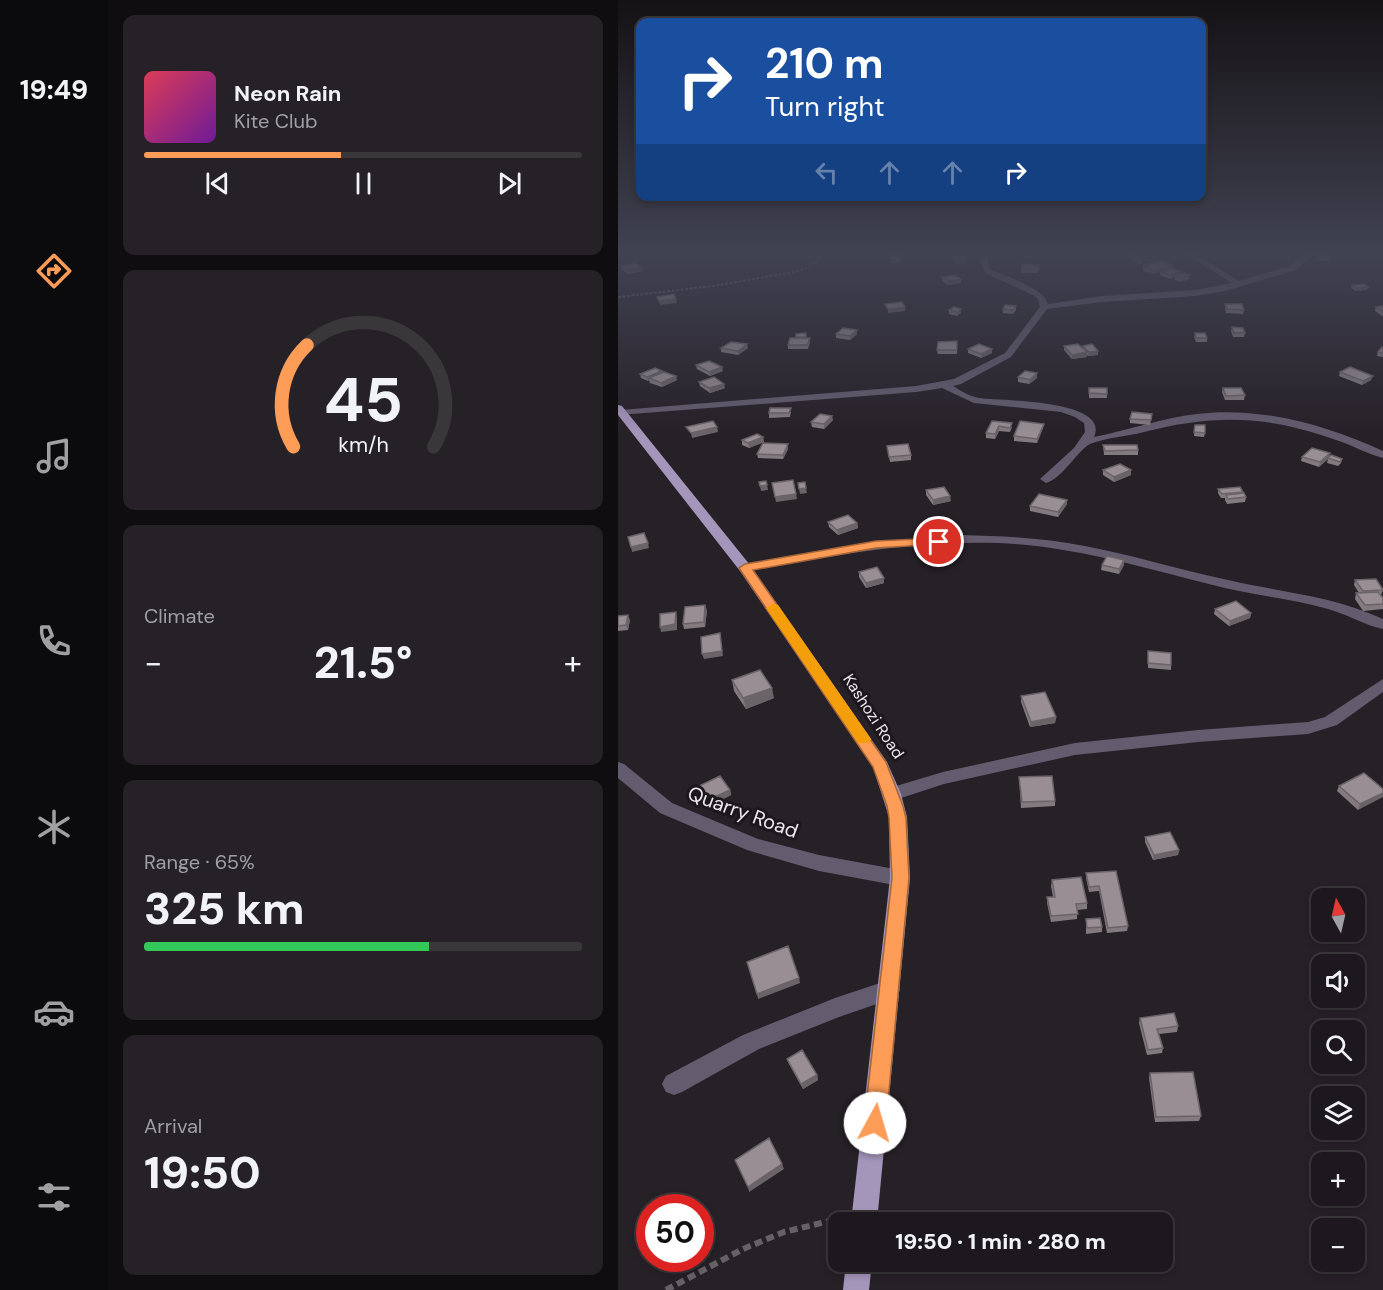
<!DOCTYPE html>
<meta charset="utf-8">
<style>
:root{--surface:#1c181d;--page:#252126;--text:#f1f3f6;--muted:#a0a0a4;--line:#3a373b;--accent:#fd9c56}
body{margin:0;font-family:"DM Sans",sans-serif;background:var(--page);color:var(--text);height:100vh;display:flex;flex-direction:column;font-size:22px;white-space:nowrap}
*{box-sizing:border-box;margin:0}
p{font-size:20px;color:var(--muted)}
.icon{flex:none;width:33px;height:33px;fill:none;stroke:currentColor;stroke-width:2;stroke-linecap:round;stroke-linejoin:round}
.map{position:relative;flex:1;overflow:hidden}
.panel{display:flex;flex-direction:column;gap:15px;padding:15px;background:#0f0d10;width:510px}
.panel>*{flex:none}
.hud{position:absolute;left:18px;top:18px;width:570px;height:183px;border-radius:12px;box-shadow:0 3px 9px #0003,0 0 0 2px var(--line);background:#1a4fa0;color:#fff;overflow:hidden}
.needle{width:39px;rotate:352deg}
.buttons{position:absolute;left:693px;top:888px;display:grid;gap:12px}
.buttons a{display:grid;place-items:center;width:54px;height:54px;border-radius:12px;background:var(--surface);box-shadow:0 3px 9px #0003,0 0 0 2px var(--line);font-size:30px}
.speed{position:absolute;left:18px;top:1194px;display:flex;gap:12px;font-size:30px;font-weight:700;text-align:center}
.speed>*{display:grid;place-content:center;width:78px;height:78px;border-radius:50%;background:var(--surface);box-shadow:0 3px 9px #0003,0 0 0 2px var(--line);line-height:1}
.speed .limit{border:9px solid #d22;background:#fff;color:#111}
.pin{position:absolute;display:grid;place-items:center;width:51px;height:51px;color:#fff;margin:-26px;border:3px solid #fff;border-radius:50%;box-shadow:0 2px 6px #0007}
.me{position:absolute;width:66px;margin:-33px;rotate:6deg;stroke-linejoin:round;filter:drop-shadow(0 0 4px #0008)}
.turn{display:flex;align-items:center;gap:21px;height:126px;padding:0 30px;font-size:27px}
.turn .icon{width:78px;height:78px;stroke-width:2.5}
.turn b{display:block;font-size:42px;line-height:51px}
.lanes{display:flex;align-items:center;height:57px;padding:0 30px;background:#0003;justify-content:center;gap:30px;direction:ltr}
.lanes .off{opacity:.35}
.big{font-size:45px;font-weight:800;line-height:1.1}
.panel .widget{flex:1;display:flex;flex-direction:column;justify-content:center;gap:9px;min-width:0;padding:0 21px;border-radius:12px;background:var(--page)}
.panel .dial{align-items:center;gap:0}
.dial svg{height:156px;overflow:visible;fill:none;stroke:var(--line);stroke-width:7;stroke-linecap:round;text-anchor:middle}
.dial text{fill:var(--text);stroke:none}
.song{display:flex;align-items:center;gap:18px}
.cover{width:72px;height:72px;border-radius:9px;background:linear-gradient(135deg,hsl(350 70% 55%),hsl(280 70% 35%))}
.played{height:6px;border-radius:3px;background:linear-gradient(90deg,var(--accent) 45%,var(--line) 45%)}
.keys{display:flex;justify-content:space-around;direction:ltr}
.heat{display:flex;justify-content:space-between;align-items:center;font-size:33px;direction:ltr}
.charge{height:9px;border-radius:4px;background:linear-gradient(90deg,#34c759 65%,var(--line) 0)}
.trip{position:absolute;left:210px;top:1212px;width:345px;height:60px;border-radius:12px;background:var(--surface);box-shadow:0 3px 9px #0003,0 0 0 2px var(--line);font-weight:800;line-height:60px;text-align:center}
main{display:flex;flex:1;min-height:0}
.tabs{display:flex;flex-direction:column;width:108px;justify-content:space-around;align-items:center;background:#0b0a0c;color:var(--muted)}
.tabs .icon{width:42px;height:42px}
.tabs .current{color:var(--accent)}
.tabs b{font-size:27px;color:var(--text)}
.map>svg:first-child{display:block}
.lines{fill:none;stroke-linecap:round;stroke-linejoin:round}
.path-far1{stroke:#666167;stroke-width:2;stroke-dasharray:3 1.5;stroke-linecap:butt}
.path{stroke:#666167;stroke-width:6;stroke-dasharray:8 4.5;stroke-linecap:butt}
.minor{fill:#635c6f;fill-rule:evenodd}
.major{fill:#a495bb;fill-rule:evenodd}
.wall{fill:#837a7f}
.shaded-wall{fill:#6a6368}
.building{fill:#988e94;stroke:#6a6368;stroke-width:1.5}
.route{fill:#fd9c56;stroke:#a46538;stroke-width:1.5}
.slow{fill:#f59e0b}
.labels{text-anchor:middle;stroke-width:6;stroke-linejoin:round;paint-order:stroke}
.street-label{font-size:16px;fill:#ebe7eb;stroke:#1c171d}
.near-street-label{font-size:20px;fill:#ebe7eb;stroke:#1c171d}
</style>
<main>
<nav class="tabs">
<b>19:49</b>
<svg class="icon current" aria-label="directions" viewBox="0 0 24 24"><path d="M12 3l9 9-9 9-9-9zM9 14v-3h6M13 9l2 2-2 2"/></svg>
<svg class="icon" aria-label="music" viewBox="0 0 24 24"><path d="M9 18V5l10-2v13"/><circle cx="6" cy="18" r="3"/><circle cx="16" cy="16" r="3"/></svg>
<svg class="icon" aria-label="phone" viewBox="0 0 24 24"><path d="M5 4h4l2 5-3 2q2 4 5 5l2-3 5 2v4C11 20 4 13 5 4z"/></svg>
<svg class="icon" aria-label="climate" viewBox="0 0 24 24"><path d="M12 3v18M4 7l16 10M4 17L20 7"/></svg>
<svg class="icon" aria-label="car" viewBox="0 0 24 24"><path d="M5 17H2v-5l4-1 3-4h7l3 4 3 1v5h-3M9 17h6M6 11h13"/><circle cx="7" cy="17" r="2"/><circle cx="17" cy="17" r="2"/></svg>
<svg class="icon" aria-label="filters" viewBox="0 0 24 24"><path d="M4 7h16M4 17h16"/><circle cx="9" cy="7" r="2"/><circle cx="15" cy="17" r="2"/></svg>
</nav>
<section class="panel">
<div class="widget">
<div class="song"><i class="cover"></i><div><b>Neon Rain</b><p>Kite Club</p></div></div>
<div class="played"></div>
<div class="keys"><svg class="icon" aria-label="previous" viewBox="0 0 24 24"><path d="M18 5L8 12l10 7zM5 5v14"/></svg><svg class="icon" aria-label="pause" viewBox="0 0 24 24"><path d="M8 5v14M16 5v14"/></svg><svg class="icon" aria-label="next" viewBox="0 0 24 24"><path d="M6 5l10 7-10 7zM19 5v14"/></svg></div>
</div>
<div class="widget dial"><svg viewBox="0 0 100 80">
<path d="M14 69A42 42 0 1 1 86 69"/>
<path d="M14 69A42 42 0 0 1 21 17" stroke="#fd9c56"/>
<text x="50" y="56" font-size="32" font-weight="700">45</text>
<text x="50" y="72" font-size="11">km/h</text>
</svg></div>
<div class="widget"><p>Climate</p>
<div class="heat"><a>−</a><b class="big">21.5°</b><a>+</a></div>
</div>
<div class="widget"><p>Range · 65%</p><b class="big">325 km</b><div class="charge"></div></div>
<div class="widget"><p>Arrival</p><b class="big">19:50</b></div>
</section>
<div class="map">
<svg width="765" height="1290" viewBox="0 0 765 1290">
<rect width="100%" height="100%" fill="#262027"/>
<g class="lines">
<path class="path-far1" d="M0,297L95,286L177,272L193,266L205,255"/>
<path class="path" d="M48,1290L125,1249L166,1232L224,1218"/>
<path class="minor" d="M363,255H371L370,261L373,270C388,276 426,288 430,304L484,296L577,290L614,283L569,255H578L621,281L672,266L686,255H695L678,270L607,291L577,296L484,302L429,309L393,357L343,384L335,386C343,391 351,396 361,398C381,401 493,399 476,437C511,430 544,418 579,414C642,406 708,425 765,451V458C749,454 734,445 718,440C649,415 596,414 526,432C511,436 486,438 472,444C459,451 445,478 428,483L422,479L456,448L467,432L466,423L457,417L443,412L356,403L324,388L298,392L0,415V411L3,410L298,386L336,379L387,353L422,307L420,299L415,295L367,273L362,261Z
M507,255H517L527,262L520,264Z
M344,535C385,536 426,538 467,546C515,555 562,570 610,580C662,592 716,596 765,619V629C746,625 729,614 710,609C676,599 641,596 607,588C532,570 458,546 380,543C295,540 210,556 127,572L120,568L127,564L234,545Z
M765,679V692L719,725L690,734L580,742L457,755L326,784L274,801L268,799L265,794L268,789L325,772L457,743L580,730L690,722L707,717Z
M0,762L6,764L54,803L140,839L201,855L282,870L289,872L292,878L289,884L282,886L201,871L129,850L42,813L0,778Z
M271,980L279,983L282,990L279,997L221,1017L141,1049L64,1092L56,1095L48,1092L44,1084L48,1076L125,1035L217,998Z"/>
<path class="major" d="M0,405L4,406L132,565L269,762L283,794L289,817L292,878L259,1222H233L272,878L271,817L255,767L122,571L0,415Z
M228,1262H254L251,1290H225Z"/>
</g>
<path class="wall" d="M698,255H710L712,257L711,261H700L697,257Z
M272,256L283,259V262L273,263Z
M525,265L554,268L563,271L562,275L571,279L562,282L557,280V277L552,279L542,275V272L536,274L525,271Z
M3,266L25,271L10,274L4,270Z
M421,268L420,273H403V269Z
M324,277L343,279V283L330,285L324,281Z
M734,285L749,290L738,291L733,288Z
M607,304L626,310L625,314L608,313L607,308Z
M398,306V310L395,314L385,313V309Z
M765,306V316H764L757,311L758,307Z
M343,309V313L339,316L331,314V310Z
M614,327L627,333L626,337H615L613,331Z
M188,333V338L192,342L190,349H170V345L178,338V334Z
M577,333L589,338V342H578L576,337Z
M218,334H239L232,340L218,338Z
M339,341V354H320L319,350Z
M446,346L465,348V346L480,351V355L470,356L469,355V357L454,359L446,350Z
M765,347V357L759,356L760,352Z
M103,348H130L120,355L103,352Z
M350,349H374V353L363,358L350,353Z
M78,365L105,371L92,376L79,369Z
M45,372L59,380L44,387L32,383L31,380L30,381L23,378L22,374Z
M722,372L753,380L744,385L721,376Z
M419,373V378L411,384L400,382V377Z
M81,382L107,388L92,393L82,386Z
M471,388H489V398H471Z
M605,388L627,395L626,400H607L604,392Z
M173,412L172,417L151,418V413Z
M534,414L532,425L512,423V419Z
M215,420L206,429L194,427L193,422Z
M374,421L394,427L392,432L381,431L377,439L368,438V433Z
M426,424L425,428L419,443L396,441V436Z
M577,425L587,433L586,437L576,436Z
M145,437L146,442L131,448L124,445V440Z
M170,444V449L165,459L140,458L139,454Z
M485,445L520,450V455H486Z
M269,446L293,455V460L272,462Z
M684,457H711L724,459L723,463L720,466L709,463L710,459L701,467L683,461Z
M485,470H513V475L496,482L485,475Z
M600,489L625,492V493L628,497L627,502L609,504L607,500V498H603L600,493Z
M308,490L333,501L315,505L308,495Z
M449,500V504L440,517L412,511V506Z
M210,522L239,523L240,528L220,535L211,527Z
M506,560V565L501,574L483,570L484,565Z
M241,572L266,583L248,588L241,577Z
M737,580L765,590L763,595L765,598V609L745,611L737,599L738,593H741L736,585Z
M597,609L633,613L632,618L611,626L596,614Z
M89,610L87,627L66,629L65,624Z
M0,616L12,620L10,630L0,631Z
M530,651L553,665V670L530,668Z
M114,680L156,698L128,709L116,691Z
M403,696L438,717L437,723L412,727L403,702Z
M401,777L437,801V806L403,808Z
M81,786L112,790L113,795L91,806L82,791Z
M721,786L765,789L740,810L719,791Z
M527,837L561,850L560,855L535,860L527,842Z
M498,871L510,926L509,931L489,933L481,891L471,892L468,878V873Z
M434,880L469,903V909L459,910V919L433,922L429,903V897H435L433,886Z
M468,919L484,927V932L468,934Z
M522,1018L560,1026L559,1032L541,1034L545,1048L544,1053L529,1055L521,1023Z
M169,1059L199,1075L200,1080L185,1089L171,1064Z
M532,1073L583,1116L581,1121L537,1122L531,1078Z"/>
<path class="shaded-wall" d="M348,259V263L337,264V260Z
M554,265V268L536,274L537,271Z
M24,267L25,271L10,274L9,270Z
M563,271L562,275L552,279V275Z
M572,275L571,279L562,282L563,278Z
M343,279V283L330,285V281Z
M750,287L749,290L738,291V288Z
M58,299L59,303L42,305L41,301Z
M287,307V311L270,313V309Z
M343,309V313L339,316V312Z
M239,330V334L232,340V336Z
M129,344L130,348L120,355V351Z
M374,349V353L363,358V354Z
M480,351V355L470,356L471,352Z
M469,352V357L454,359V355Z
M104,367L105,371L92,376L91,372Z
M44,371L45,375L31,378V380L30,381L29,377Z
M419,373V378L411,384L412,380Z
M58,376L59,380L44,387L43,383Z
M755,376L753,380L744,385L745,381Z
M106,384L107,388L92,393L91,388Z
M214,416L215,420L206,429V424Z
M426,424L425,428L419,443V439Z
M381,426V431L377,439V434Z
M99,427L100,432L74,438L73,433Z
M145,437L146,442L131,448L130,443Z
M170,444V449L165,459V455Z
M712,453L711,458L701,467L702,462Z
M513,470V475L496,482V477Z
M149,485L150,490L143,491L142,486Z
M188,488L189,493L182,494L181,489Z
M178,494L179,499L158,502L157,497Z
M332,496L333,501L315,505V500Z
M449,500V504L440,517V512Z
M239,523L240,528L220,535L219,530Z
M30,543L31,548L14,552L13,547Z
M506,560V565L501,574V569Z
M266,578V583L248,588V583Z
M87,605L89,610L87,627L86,622Z
M58,612L59,618V630L43,632L42,627Z
M633,613L632,618L611,626L612,621Z
M10,615L12,620L10,630L8,625Z
M102,633L105,656L86,659L84,654Z
M154,688L156,698L128,709L125,698Z
M438,717L437,723L412,727L413,722Z
M112,790L113,795L91,806L90,800Z
M765,793V797L740,810L742,804Z
M561,850L560,855L535,860L536,855Z
M181,978L182,983L140,999L139,994Z
M199,1075L200,1080L185,1089L183,1084Z
M164,1164L166,1169L131,1192L130,1187Z"/>
<path class="building" d="M282,255L283,259H273L272,256Z
M700,255H710L712,257H701Z
M345,256L348,259L337,260L334,257Z
M544,261L554,265L537,271L526,267L529,266L525,265Z
M18,263L24,267L9,270L3,266Z
M404,264L421,265L420,270L403,269Z
M553,268L563,271L552,275L543,272Z
M566,273L572,275L563,278L557,277Z
M337,275L343,279L330,281L324,277Z
M746,284L750,287L738,288L734,285Z
M56,294L58,299L41,301L39,297Z
M284,302L287,307L270,309L267,304Z
M607,304H624L626,310L609,309Z
M387,305L398,306L395,310L385,309Z
M765,306V312L758,307Z
M336,307L343,309L339,312L331,310Z
M614,327L625,328L627,333H616Z
M225,328L239,330L232,336L218,334Z
M188,333V337H178V334Z
M577,333H587L589,338H578Z
M172,338H192L189,345H170Z
M339,341V350H319L320,342Z
M113,342L129,344L120,351L103,348Z
M361,344L374,349L363,354L350,349Z
M460,344L469,352L454,355L446,346Z
M474,344L480,351L471,352L465,346Z
M764,347H765V353L760,352Z
M91,361L104,367L91,372L78,365Z
M732,367L755,376L745,381L722,372Z
M37,368L44,371L29,377L22,374Z
M407,371L419,373L412,380L400,377Z
M46,372L58,376L43,383L31,378Z
M96,377L106,384L91,388L81,382Z
M471,388H489V394L471,393Z
M605,388H623L627,395L608,396Z
M152,408H173L171,413H151Z
M514,412L534,414L533,420L512,419Z
M202,414L214,416L206,424L193,422Z
M95,421L99,427L73,433L68,427Z
M374,421L394,423L392,428L381,426L377,434L368,433Z
M402,421L426,424L419,439L396,436Z
M577,425H587V433L576,432Z
M139,434L145,437L130,443L124,440Z
M145,443L170,444L165,455L139,454Z
M290,444L293,455L271,457L269,446Z
M485,445H519L520,450L487,451Z
M694,448L712,453L702,462L684,457Z
M713,455L724,459L722,462L710,458Z
M502,464L513,470L496,477L485,470Z
M175,480L178,494L157,497L154,483Z
M148,481L149,485L142,486L141,482Z
M187,482L188,488L181,489L180,483Z
M326,487L332,496L315,500L308,490Z
M622,487L625,492L604,494L600,489Z
M626,493L628,497L610,499L608,495Z
M421,494L449,500L440,512L412,506Z
M230,515L239,523L219,530L210,522Z
M26,533L30,543L13,547L10,537Z
M489,556L506,560L501,569L484,565Z
M259,567L266,578L248,583L241,572Z
M758,579L765,590L745,591L737,580Z
M760,592L765,598V604L747,605L738,593Z
M618,601L633,613L612,621L597,609Z
M87,605L86,622L65,624L67,607Z
M58,612L57,624L42,627V614Z
M10,615L8,625L0,626V616Z
M102,633L104,651L84,654L83,637Z
M530,651L553,653V665L530,663Z
M142,670L154,688L125,698L114,680Z
M427,692L438,717L413,722L403,696Z
M746,773L765,789V793L742,804L721,786Z
M102,776L112,790L90,800L81,786Z
M434,776L437,801L404,802L401,777Z
M552,832L561,850L536,855L527,837Z
M498,871L510,926L490,928L481,886L471,887L468,873Z
M463,877L469,903L458,904L460,914L433,916L429,897H437L434,880Z
M482,918L484,927L469,928L468,919Z
M170,946L181,978L139,994L129,962Z
M556,1013L560,1026L539,1029L545,1048L530,1050L522,1018Z
M184,1050L199,1075L183,1084L169,1059Z
M575,1072L583,1116L538,1117L532,1073Z
M151,1138L164,1164L130,1187L117,1160Z"/>
<linearGradient id="sky" x2="0" y2="1"><stop stop-color="#151215"/><stop offset="0.58" stop-color="#414252"/><stop offset="1" stop-color="#414252" stop-opacity="0"/></linearGradient>
<rect width="765" height="436" fill="url(#sky)"/>
<path class="route" d="M321,538L325,539V544L258,548L135,570L268,762L285,806L288,818L291,878L268,1123L264,1130L257,1134L249,1130L246,1123L274,878L271,818L269,806L255,767L121,568L127,564L258,541Z"/>
<path class="slow" d="M155,604L160,605L251,736L253,739L251,743H240L148,608Z"/>
<g class="labels">
<g class="street-label">
<text transform="translate(256 716) rotate(57)" y="6">Kashozi Road</text>
</g>
<g class="near-street-label">
<text transform="translate(125 812) rotate(20)" y="7">Quarry Road</text>
</g>
</g>
</svg>
<div class="buttons">
<a><svg class="needle" viewBox="-14 -14 28 28"><path d="M0-13l5 13h-10z" fill="#e53935"/><path d="M0 13l5-13h-10z" fill="#a0a0a4"/></svg></a>
<a><svg class="icon" aria-label="sound" viewBox="0 0 24 24"><path d="M4 9h4l5-4v14l-5-4H4zM17 9q2 3 0 6"/></svg></a>
<a><svg class="icon" aria-label="search" viewBox="0 0 24 24"><circle cx="10" cy="10" r="6"/><path d="M15 15l6 6"/></svg></a>
<a><svg class="icon" aria-label="layers" viewBox="0 0 24 24"><path d="M12 4l9 5-9 5-9-5zM3 14l9 5 9-5"/></svg></a>
<a>+</a>
<a>−</a>
</div>
<div class="speed"><div class="limit">50</div></div>
<div class="pin" style="left:321px;top:542px;background:#d93025"><svg class="icon" aria-label="arrive" viewBox="0 0 24 24"><path d="M6 21V4h12l-3 4 3 4H6"/></svg></div>
<svg class="me" style="left:257px;top:1123px" viewBox="-20 -20 40 40"><circle r="19" fill="#fff"/><path d="M0-13L10 11 0 6-10 11z" fill="#fd9c56"/></svg>
<div class="trip">19:50 · 1 min · 280 m</div>
<div class="hud">
<div class="turn"><svg class="icon" aria-label="right" viewBox="0 0 24 24"><path d="M7 20v-9h11M14 6l5 5-5 5"/></svg><div><b>210 m</b>Turn right</div></div>
<div class="lanes"><svg class="icon off" aria-label="left" viewBox="0 0 24 24"><path d="M17 20v-9H6M10 6l-5 5 5 5"/></svg><svg class="icon off" aria-label="ahead" viewBox="0 0 24 24"><path d="M12 20V5M6 11l6-6 6 6"/></svg><svg class="icon off" aria-label="ahead" viewBox="0 0 24 24"><path d="M12 20V5M6 11l6-6 6 6"/></svg><svg class="icon" aria-label="right" viewBox="0 0 24 24"><path d="M7 20v-9h11M14 6l5 5-5 5"/></svg></div>
</div>
</div>
</main>
